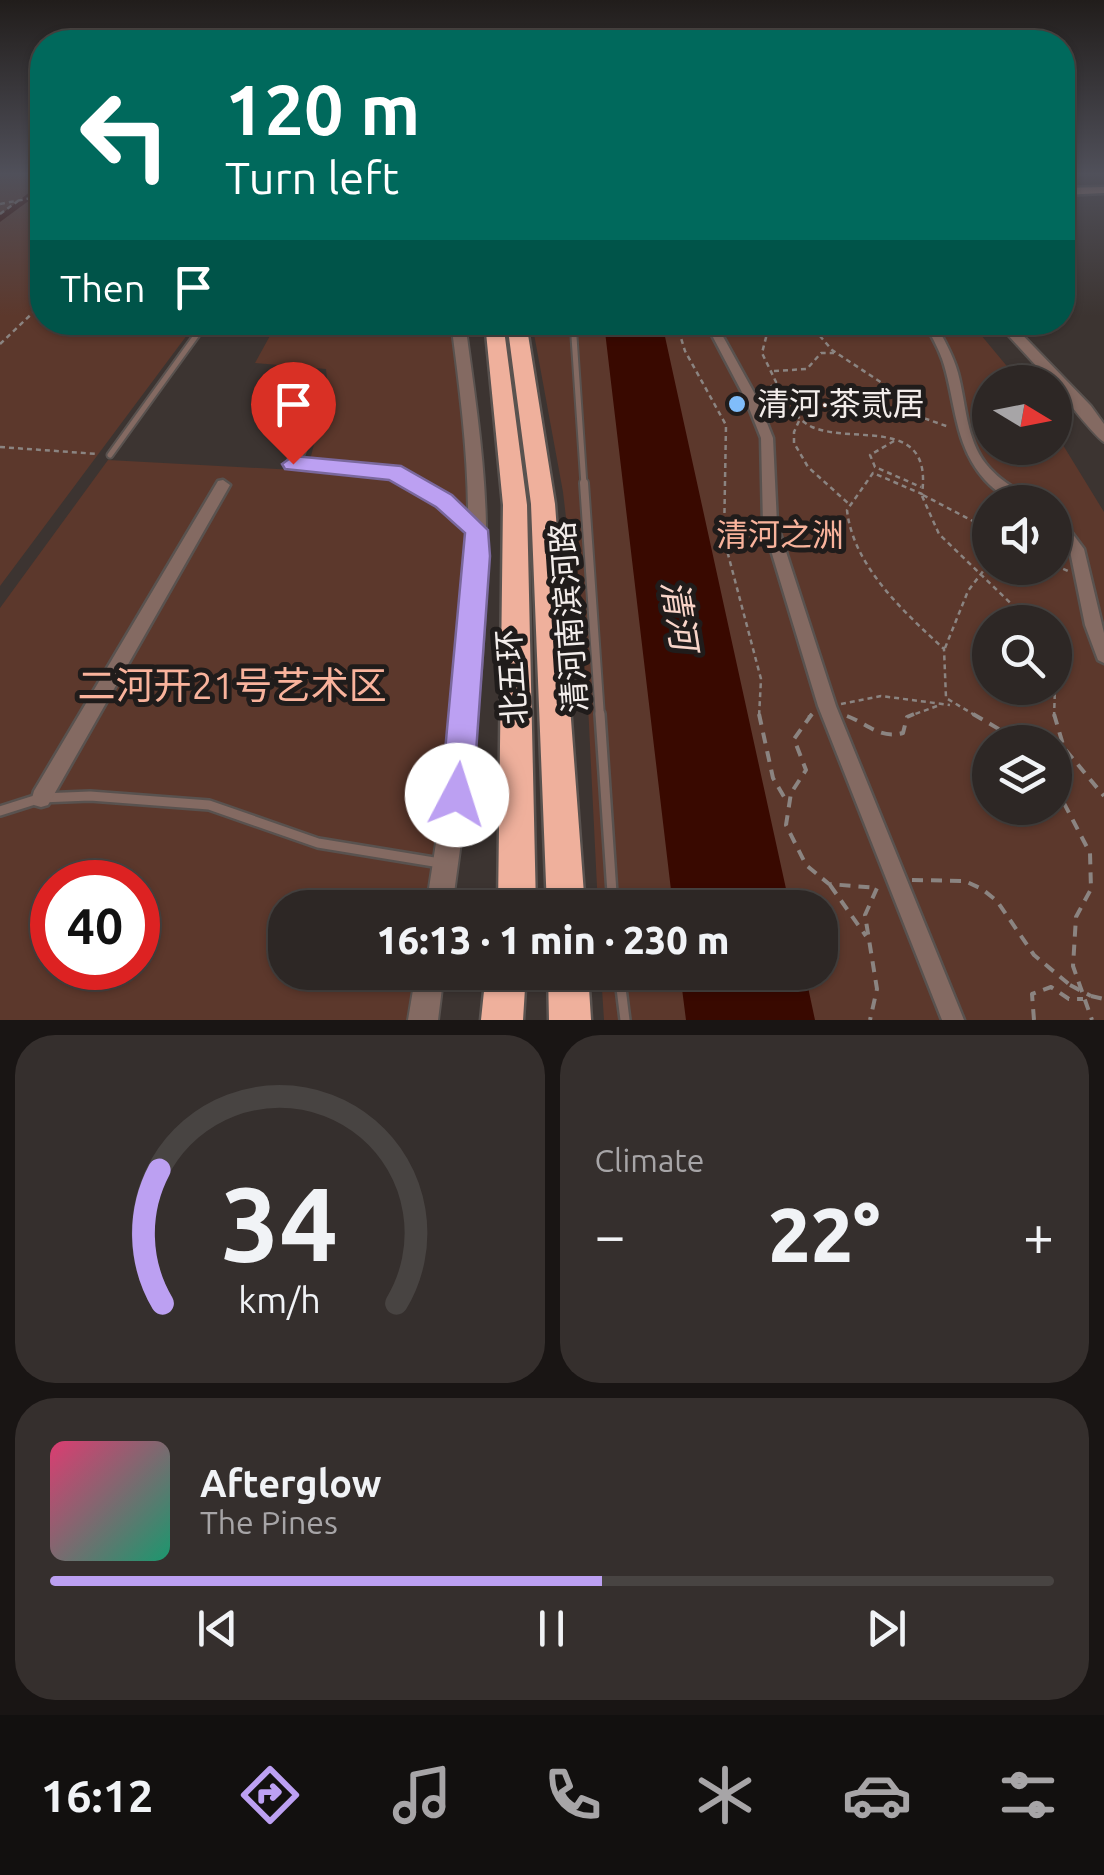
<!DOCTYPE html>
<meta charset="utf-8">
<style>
:root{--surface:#2d2725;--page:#352f2d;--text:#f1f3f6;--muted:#a7a5a7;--line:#484442;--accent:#bca0f2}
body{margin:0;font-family:Ubuntu,"Noto Sans SC",sans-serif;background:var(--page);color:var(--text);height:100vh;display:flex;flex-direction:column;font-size:38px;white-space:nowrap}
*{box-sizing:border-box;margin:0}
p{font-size:32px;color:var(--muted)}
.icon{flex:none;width:55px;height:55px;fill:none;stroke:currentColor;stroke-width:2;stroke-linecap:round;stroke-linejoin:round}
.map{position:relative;height:1020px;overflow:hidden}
.panel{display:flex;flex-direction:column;gap:15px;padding:15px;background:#191514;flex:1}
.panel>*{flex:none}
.top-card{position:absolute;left:30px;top:30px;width:1045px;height:305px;border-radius:40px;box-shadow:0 2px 8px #0004,0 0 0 2px var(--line);background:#00695c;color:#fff;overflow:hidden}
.needle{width:65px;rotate:100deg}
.fabs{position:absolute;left:972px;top:365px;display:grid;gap:20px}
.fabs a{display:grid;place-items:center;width:100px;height:100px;border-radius:50%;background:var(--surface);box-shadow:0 2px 8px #0004,0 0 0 2px var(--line);font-size:50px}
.speed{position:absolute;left:30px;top:860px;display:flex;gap:20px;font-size:50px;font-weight:700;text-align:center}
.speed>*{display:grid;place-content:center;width:130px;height:130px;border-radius:50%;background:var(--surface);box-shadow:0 2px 8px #0004,0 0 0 2px var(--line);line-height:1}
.speed .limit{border:15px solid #d22;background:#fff;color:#111}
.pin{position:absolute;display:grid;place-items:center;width:85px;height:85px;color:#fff;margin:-102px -42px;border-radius:50% 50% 50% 0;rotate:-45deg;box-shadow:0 0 10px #0007}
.pin .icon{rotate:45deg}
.me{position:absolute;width:110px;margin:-55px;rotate:5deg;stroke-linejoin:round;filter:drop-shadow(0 0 8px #0008)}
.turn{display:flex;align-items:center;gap:35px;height:210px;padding:0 30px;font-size:45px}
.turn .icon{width:130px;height:130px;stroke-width:2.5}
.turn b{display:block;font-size:70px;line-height:85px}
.then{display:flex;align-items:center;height:95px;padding:0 30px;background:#0003;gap:20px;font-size:38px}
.big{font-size:75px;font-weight:800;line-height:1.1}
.panel .widget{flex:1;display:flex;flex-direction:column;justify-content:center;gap:15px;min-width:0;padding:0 35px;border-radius:40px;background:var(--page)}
.panel .dial{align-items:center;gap:0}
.dial svg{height:260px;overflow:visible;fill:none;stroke:var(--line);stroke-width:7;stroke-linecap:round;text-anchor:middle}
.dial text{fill:var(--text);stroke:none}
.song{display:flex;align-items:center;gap:30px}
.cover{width:120px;height:120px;border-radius:15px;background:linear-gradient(135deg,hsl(340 70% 55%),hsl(160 70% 35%))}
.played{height:10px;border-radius:5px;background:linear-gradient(90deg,var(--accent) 55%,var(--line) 55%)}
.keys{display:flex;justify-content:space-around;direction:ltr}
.heat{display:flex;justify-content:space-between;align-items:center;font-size:55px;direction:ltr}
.panel .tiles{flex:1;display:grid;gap:15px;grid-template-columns:1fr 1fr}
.widget:last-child{grid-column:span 2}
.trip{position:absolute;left:268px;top:890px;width:570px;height:100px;border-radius:40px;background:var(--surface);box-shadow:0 2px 8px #0004,0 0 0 2px var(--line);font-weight:800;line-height:100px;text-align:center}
.menu{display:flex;height:160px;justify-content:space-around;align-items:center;background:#12100f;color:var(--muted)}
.menu .icon{width:70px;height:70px}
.menu .on{color:var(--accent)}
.menu b{font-size:45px;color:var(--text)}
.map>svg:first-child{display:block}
.green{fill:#5c382c;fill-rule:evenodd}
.water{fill:#390900}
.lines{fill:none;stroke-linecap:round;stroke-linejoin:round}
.canal{fill:#390900;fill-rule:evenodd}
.service-far2-casing{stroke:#59524f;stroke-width:9}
.service-far1-casing{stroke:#59524f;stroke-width:12}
.service-casing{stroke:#59524f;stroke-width:14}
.minor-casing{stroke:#59524f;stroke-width:5}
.tertiary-casing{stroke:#59524f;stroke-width:4}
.secondary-casing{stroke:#59524f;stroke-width:5}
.motorway-casing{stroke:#59524f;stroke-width:5}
.path-far1{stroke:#8b8481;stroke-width:2.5;stroke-dasharray:5 4;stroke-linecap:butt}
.path{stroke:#8b8481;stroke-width:4;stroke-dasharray:11 8;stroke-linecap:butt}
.service-far2{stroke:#846a62;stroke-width:5}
.service-far1{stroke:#846a62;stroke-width:8}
.service{stroke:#846a62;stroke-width:9}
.minor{fill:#846a62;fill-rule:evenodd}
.tertiary{fill:#846a62;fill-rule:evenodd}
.secondary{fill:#af8779;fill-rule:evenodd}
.motorway{fill:#efb09c;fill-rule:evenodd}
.path-bridge{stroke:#8b8481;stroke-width:4;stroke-dasharray:11 8;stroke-linecap:butt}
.route{fill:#bca0f2;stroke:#7a689d;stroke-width:2.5}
.poi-dot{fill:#80bdfa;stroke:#201c1b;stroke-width:4}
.labels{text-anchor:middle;stroke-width:10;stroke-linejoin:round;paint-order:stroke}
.poi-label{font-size:32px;fill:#f3edeb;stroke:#201c1b;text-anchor:start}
.park-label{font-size:32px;fill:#f9b39c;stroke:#201c1b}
.street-label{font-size:32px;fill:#f3edeb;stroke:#201c1b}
.water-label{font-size:35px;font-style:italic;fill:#f9d5c9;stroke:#201c1b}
.near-park-label{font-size:38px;fill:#f9b39c;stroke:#201c1b}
</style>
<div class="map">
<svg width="1104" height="1020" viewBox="0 0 1104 1020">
<rect width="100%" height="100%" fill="#3c3431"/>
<path class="green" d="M0,173H42V322L196,323L0,586Z
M277,323H455L463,402L467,513L413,473L390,464L310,460L328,389L326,369L255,363Z
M532,323H971L1020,382H990V448H1055V432L1104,512V1020H604L601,973L820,972V908L598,907L588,705L563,492ZM990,502H1055V568H990ZM990,622H1055V688H990ZM990,742H1055V808H990Z
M108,460L387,475L421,491L469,539L427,907L285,908V972L418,973L411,1020H0V608ZM52,882H138V968H52Z"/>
<path class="water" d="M604,323H662L790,907H673Z
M680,973H805L815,1020H686Z"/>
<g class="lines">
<path class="canal" d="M39,185H42V191L0,222V215Z"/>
<g class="service-far2-casing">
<path id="service-far2" d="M573,322L584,485
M110,455L206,322"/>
</g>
<g class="service-far1-casing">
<path id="service-far1" d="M584,483L600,717"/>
</g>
<g class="service-casing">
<path id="service" d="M600,714L613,908
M0,811L41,798L90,796L209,805L318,843L440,863
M619,972L625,1020"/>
</g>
<g class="minor-casing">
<path id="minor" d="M705,322H715L757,398L773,438L777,524L836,706L964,1020H942L818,706L763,524L761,438L745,398Z
M924,322H934C944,339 953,355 958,373C966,403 966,439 986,464C999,480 1014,488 1031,498L1033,502C1012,502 999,495 985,480C957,449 956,411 946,372C942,354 933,339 924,322Z
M318,376L324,380L317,420L301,460L398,469L449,497L481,526L483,530L481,534H471L439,505L391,477L288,467L287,464L305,420L312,380Z
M223,480L230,485L48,805L41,807L34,805L32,798L34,791L218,481Z
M1055,515L1060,517L1084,549L1104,633V663L1098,660L1085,625L1070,551L1055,531Z"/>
</g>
<g class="tertiary-casing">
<path id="tertiary" d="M451,322H465C474,390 485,459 486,527C489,654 469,782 452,908H426C445,782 468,655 468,528C469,459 460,391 451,322Z
M996,322H1010L1091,406L1104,424V442C1094,436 1066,399 1055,386V382H1051Z
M416,972H444L438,1020H408Z"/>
</g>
<g class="secondary-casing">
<path id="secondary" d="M1104,187V193L1062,195V188Z"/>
</g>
<g class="motorway-casing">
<path id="motorway" d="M485,322H503L527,505L536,908H498L503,505Z
M507,322H526L555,504L585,908H547L531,504Z
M486,972H526L523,1020H481Z
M548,972H588L591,1020H549Z"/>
</g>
<path class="path-far1" d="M0,204L42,196
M0,214L22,198
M676,322L685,351L726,425L724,539L761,679L759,717
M808,322L832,350L888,387L915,415L949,427
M0,344L42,304
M774,371L807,369L821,353H834
M771,389C786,400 795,419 812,427C855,445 933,415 922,494L873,473L847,510C853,566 904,612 944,649L946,698L978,717
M762,395L776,382L762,353L770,322
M799,421L794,432V443L808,467L849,504
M894,441L870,455L875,467L921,487
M0,447L98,454
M923,495L990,530
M922,496L939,534L1030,622
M1055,565L1068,571
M945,648L968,591L990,562
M1055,674V685
M841,704L881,696L950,705
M808,717L814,713
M907,717L937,706
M1054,717L1055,688"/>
<path class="path" d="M759,714L773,778L787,802
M812,714L794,739L806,770L791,793L786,825L806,865L829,884L877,888L865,915L877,989L870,1020
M973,714L1021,742
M1054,714L1064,748L1104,796
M847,716C868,724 879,739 903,733L907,717L914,714
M1055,786L1090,853L1091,889L1076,917L1073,966L1092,1020
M912,880L965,881L982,889L997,901L1034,955L1070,985
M830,885L866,936
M1091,996L1104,999
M1034,1020L1032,994L1051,987L1069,999H1083"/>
<use href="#service-far2" class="service-far2"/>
<use href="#service-far1" class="service-far1"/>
<use href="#service" class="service"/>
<use href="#minor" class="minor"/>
<use href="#tertiary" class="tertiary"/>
<use href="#secondary" class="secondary"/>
<use href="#motorway" class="motorway"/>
<path class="path-bridge" d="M1070,985L1091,996"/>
</g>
<linearGradient id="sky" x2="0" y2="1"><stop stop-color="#211d1b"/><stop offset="0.55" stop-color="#50505a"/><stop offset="1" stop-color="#50505a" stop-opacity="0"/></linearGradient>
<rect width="1104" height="316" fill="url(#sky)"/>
<path class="route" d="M293,456L401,466L452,495L488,530L490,556L473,795L468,806L457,810L446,806L441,795L465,533L436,507L389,480L285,469L282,464Z"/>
<circle class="poi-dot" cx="737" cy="404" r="10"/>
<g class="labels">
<g class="poi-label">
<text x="757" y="415">清河·茶贰居</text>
</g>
<g class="park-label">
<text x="780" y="546">清河之洲</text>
</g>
<g class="street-label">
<text transform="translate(569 617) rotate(-94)" y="11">清河南滨河路</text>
<text transform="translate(512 677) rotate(-94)" y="11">北五环</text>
</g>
<g class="water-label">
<text transform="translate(679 615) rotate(81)" y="12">清河</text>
</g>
<g class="near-park-label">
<text x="232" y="699">二河开21号艺术区</text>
</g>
</g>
</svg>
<div class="fabs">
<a><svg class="needle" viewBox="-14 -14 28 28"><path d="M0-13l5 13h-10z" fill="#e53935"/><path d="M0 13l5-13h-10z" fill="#a7a5a7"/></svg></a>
<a><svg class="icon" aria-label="sound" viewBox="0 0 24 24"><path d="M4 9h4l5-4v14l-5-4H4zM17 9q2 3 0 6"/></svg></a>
<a><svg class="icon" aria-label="search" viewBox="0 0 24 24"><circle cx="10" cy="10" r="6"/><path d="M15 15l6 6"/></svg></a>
<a><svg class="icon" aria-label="layers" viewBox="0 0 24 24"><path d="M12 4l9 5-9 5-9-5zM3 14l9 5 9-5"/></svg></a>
</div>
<div class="speed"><div class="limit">40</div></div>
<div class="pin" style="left:293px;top:464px;background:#d93025"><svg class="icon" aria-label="arrive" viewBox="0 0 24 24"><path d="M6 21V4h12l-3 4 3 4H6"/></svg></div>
<svg class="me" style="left:457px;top:795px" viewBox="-20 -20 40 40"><circle r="19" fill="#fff"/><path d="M0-13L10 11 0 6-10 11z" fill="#bca0f2"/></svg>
<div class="trip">16:13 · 1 min · 230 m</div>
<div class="top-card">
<div class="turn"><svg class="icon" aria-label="left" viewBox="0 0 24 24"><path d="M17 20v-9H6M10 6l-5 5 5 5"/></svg><div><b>120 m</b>Turn left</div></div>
<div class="then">Then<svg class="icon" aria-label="arrive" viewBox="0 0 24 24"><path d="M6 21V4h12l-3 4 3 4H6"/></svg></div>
</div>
</div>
<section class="panel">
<div class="tiles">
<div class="widget dial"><svg viewBox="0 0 100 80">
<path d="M14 69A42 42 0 1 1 86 69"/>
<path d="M14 69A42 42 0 0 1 13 28" stroke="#bca0f2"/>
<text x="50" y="56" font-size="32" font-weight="700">34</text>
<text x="50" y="72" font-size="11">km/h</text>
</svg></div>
<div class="widget"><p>Climate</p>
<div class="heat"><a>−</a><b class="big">22°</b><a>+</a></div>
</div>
<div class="widget">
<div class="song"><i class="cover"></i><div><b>Afterglow</b><p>The Pines</p></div></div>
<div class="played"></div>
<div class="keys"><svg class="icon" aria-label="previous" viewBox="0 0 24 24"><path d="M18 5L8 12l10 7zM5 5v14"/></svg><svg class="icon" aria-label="pause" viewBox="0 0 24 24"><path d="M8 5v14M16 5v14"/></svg><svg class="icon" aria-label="next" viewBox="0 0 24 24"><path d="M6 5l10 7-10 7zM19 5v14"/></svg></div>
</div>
</div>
</section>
<nav class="menu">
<b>16:12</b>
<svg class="icon on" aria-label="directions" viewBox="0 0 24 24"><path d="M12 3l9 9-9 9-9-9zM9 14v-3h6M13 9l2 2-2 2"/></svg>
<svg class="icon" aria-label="music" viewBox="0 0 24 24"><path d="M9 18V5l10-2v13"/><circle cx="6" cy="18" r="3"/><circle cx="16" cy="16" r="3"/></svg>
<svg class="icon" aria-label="phone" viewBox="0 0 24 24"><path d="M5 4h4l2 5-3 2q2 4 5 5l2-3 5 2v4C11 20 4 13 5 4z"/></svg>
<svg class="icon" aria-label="climate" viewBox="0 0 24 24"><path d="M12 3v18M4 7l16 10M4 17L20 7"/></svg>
<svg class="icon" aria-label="car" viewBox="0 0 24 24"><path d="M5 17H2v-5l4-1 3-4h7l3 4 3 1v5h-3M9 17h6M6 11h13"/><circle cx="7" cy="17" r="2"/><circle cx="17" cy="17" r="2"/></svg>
<svg class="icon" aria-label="filters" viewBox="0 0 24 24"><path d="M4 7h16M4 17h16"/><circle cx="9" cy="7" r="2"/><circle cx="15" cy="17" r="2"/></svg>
</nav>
